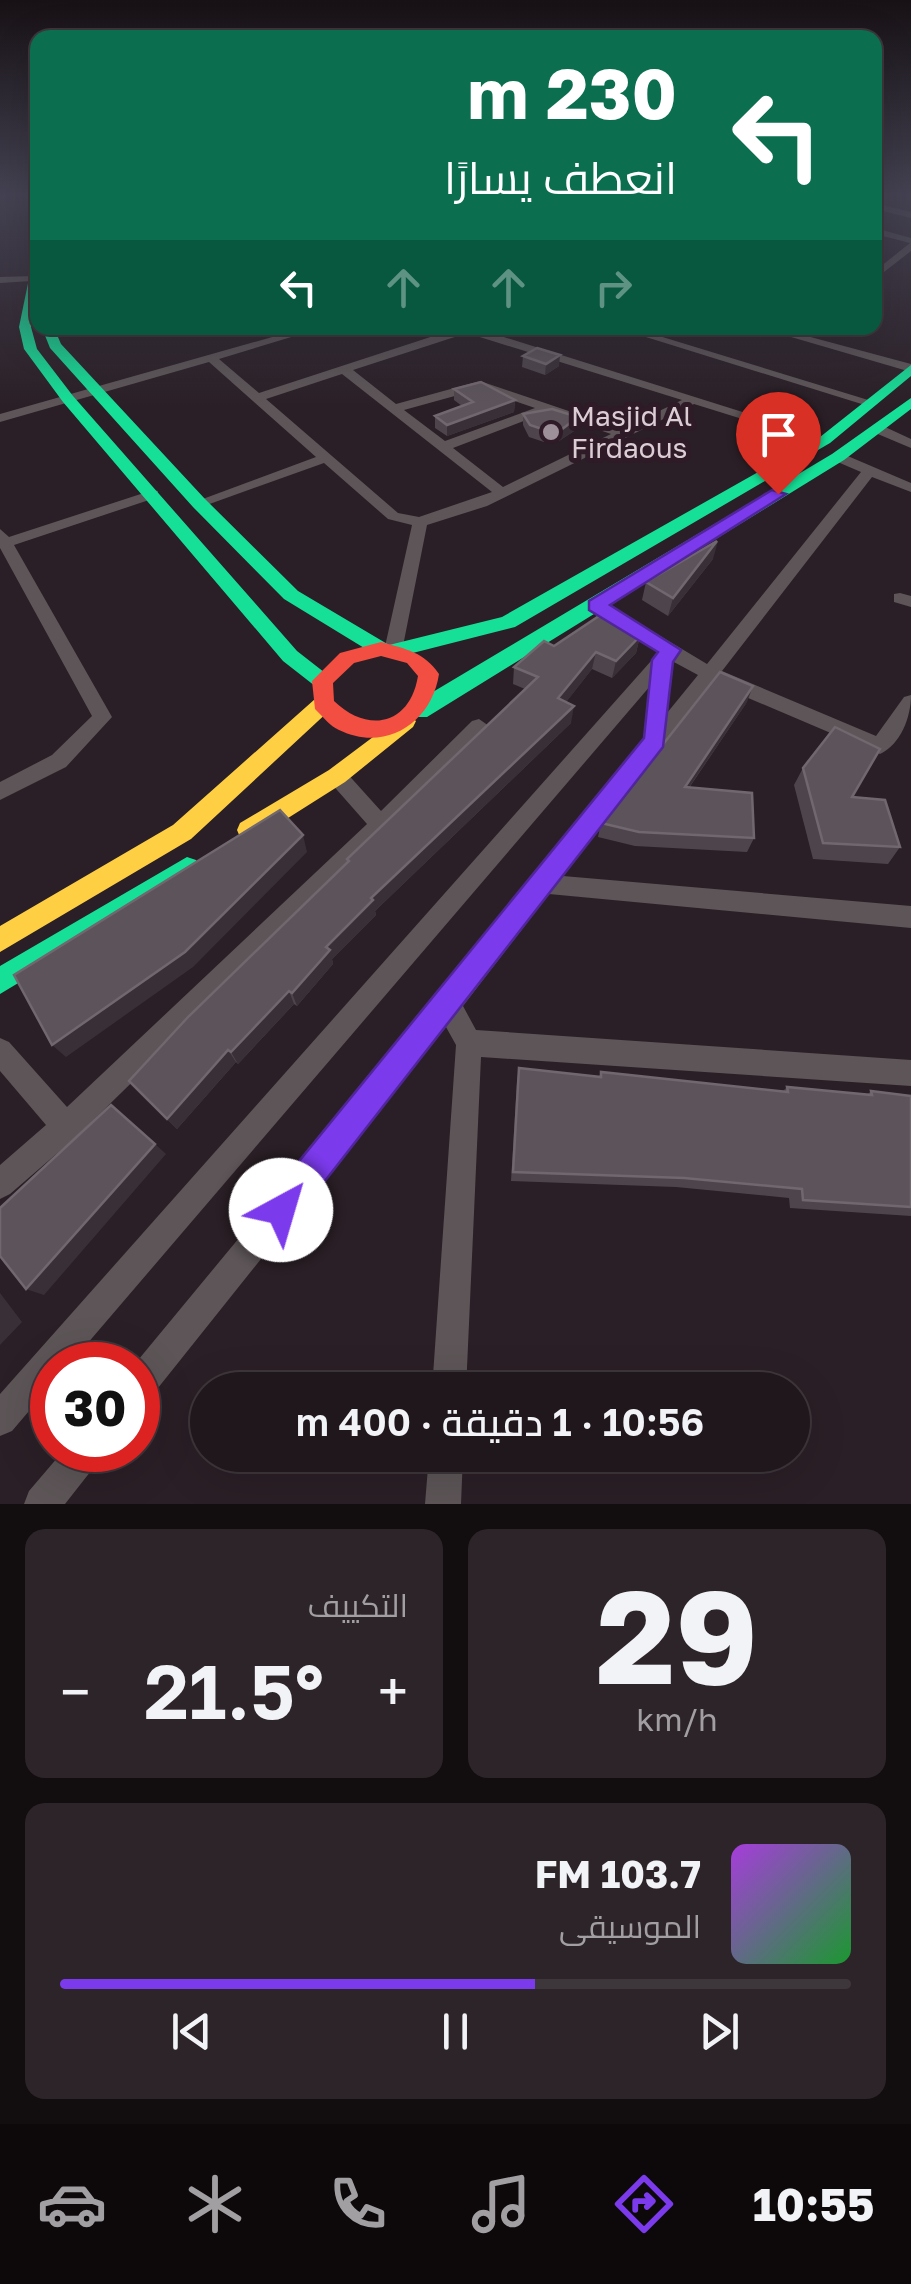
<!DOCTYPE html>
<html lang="ar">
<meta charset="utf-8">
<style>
:root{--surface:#20171c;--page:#2d2429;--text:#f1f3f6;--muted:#a29fa3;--line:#3d363b;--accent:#7c3aed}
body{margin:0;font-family:"Golos Text",Cairo,sans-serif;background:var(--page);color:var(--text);direction:rtl;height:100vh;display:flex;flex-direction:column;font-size:38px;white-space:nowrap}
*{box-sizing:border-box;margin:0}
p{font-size:32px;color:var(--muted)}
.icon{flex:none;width:55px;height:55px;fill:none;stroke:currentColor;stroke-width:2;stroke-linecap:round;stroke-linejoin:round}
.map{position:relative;height:1504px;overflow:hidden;direction:ltr}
.side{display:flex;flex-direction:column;gap:25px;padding:25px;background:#120d0f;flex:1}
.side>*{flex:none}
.guide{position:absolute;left:30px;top:30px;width:852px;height:305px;border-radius:20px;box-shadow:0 10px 40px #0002,0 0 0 2px var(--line);direction:rtl;background:#0b6e4f;color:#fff;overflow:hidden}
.speed{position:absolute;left:30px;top:1342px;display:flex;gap:20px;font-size:50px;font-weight:700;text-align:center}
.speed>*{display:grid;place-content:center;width:130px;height:130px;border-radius:50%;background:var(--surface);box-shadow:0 10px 40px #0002,0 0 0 2px var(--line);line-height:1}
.speed .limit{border:15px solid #d22;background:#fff;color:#111}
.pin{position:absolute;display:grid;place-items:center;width:85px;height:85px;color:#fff;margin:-102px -42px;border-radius:50% 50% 50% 0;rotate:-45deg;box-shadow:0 0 10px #0007}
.pin .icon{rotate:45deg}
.me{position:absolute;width:110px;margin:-55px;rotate:39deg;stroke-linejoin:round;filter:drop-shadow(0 0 8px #0008)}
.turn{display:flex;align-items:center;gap:35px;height:210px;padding:0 40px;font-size:45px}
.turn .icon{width:130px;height:130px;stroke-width:2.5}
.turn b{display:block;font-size:70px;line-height:85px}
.lanes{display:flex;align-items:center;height:95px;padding:0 40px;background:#0003;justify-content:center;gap:50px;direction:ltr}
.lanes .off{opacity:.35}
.big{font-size:75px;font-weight:600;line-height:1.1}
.side .card{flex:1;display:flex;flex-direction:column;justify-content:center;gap:15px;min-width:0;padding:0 35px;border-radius:20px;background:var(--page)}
.side .dial{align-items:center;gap:0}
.dial b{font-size:130px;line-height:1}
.song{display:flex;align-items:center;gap:30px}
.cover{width:120px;height:120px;border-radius:15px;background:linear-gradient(135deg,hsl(280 70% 55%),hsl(130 70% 35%))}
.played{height:10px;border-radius:5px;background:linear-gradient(90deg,var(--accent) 60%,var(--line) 60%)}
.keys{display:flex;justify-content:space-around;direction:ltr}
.heat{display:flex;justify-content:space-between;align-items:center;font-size:55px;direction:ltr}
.side .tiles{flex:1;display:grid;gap:25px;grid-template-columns:1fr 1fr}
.card:last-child{grid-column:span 2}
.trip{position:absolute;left:190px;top:1372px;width:620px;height:100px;border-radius:50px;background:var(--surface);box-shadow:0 10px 40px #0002,0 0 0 2px var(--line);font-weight:600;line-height:100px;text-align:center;direction:rtl}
.tab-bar{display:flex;height:160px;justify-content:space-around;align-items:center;background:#0d090b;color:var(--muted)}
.tab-bar .icon{width:70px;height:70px}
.tab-bar .on{color:var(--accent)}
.tab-bar b{font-size:45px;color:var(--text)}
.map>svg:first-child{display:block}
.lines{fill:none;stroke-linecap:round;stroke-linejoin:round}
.street{fill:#5d5557;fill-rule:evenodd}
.fast{fill:#16e098;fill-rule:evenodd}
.slow{fill:#ffcf43;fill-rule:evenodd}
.jam{fill:#f24e42;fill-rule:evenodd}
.wall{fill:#4e454c}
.shaded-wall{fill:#393037}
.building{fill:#5d545b;stroke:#71676e;stroke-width:2.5}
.route{fill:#7c3aed;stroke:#51269a;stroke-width:2.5}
.poi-dot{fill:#9e9098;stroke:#2f1a27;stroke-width:4}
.labels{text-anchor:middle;stroke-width:10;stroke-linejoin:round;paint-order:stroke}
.far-poi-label{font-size:28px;fill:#dccdd5;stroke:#2f1a27;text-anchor:start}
</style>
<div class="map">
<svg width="911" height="1504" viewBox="0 0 911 1504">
<rect width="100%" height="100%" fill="#2a1f26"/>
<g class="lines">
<path class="street" d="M0,196H7L0,199Z
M875,203L911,212V218L875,209Z
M875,228L911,238V251L875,279V271L910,243L875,234Z
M35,276L31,281L0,283V277Z
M304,328H321L219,359L259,393L458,328H475L832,440L820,443L694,404L487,506L427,525L402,651L393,657L384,651L412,525L388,519L324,463L204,506H194L192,503L316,457L209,362L0,422V414ZM467,333L682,400L622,429L480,381L396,404L353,370ZM342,374L492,492L419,517L398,513L266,399ZM480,389L535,408L445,441L404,410ZM547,412L611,434L503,487L453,448Z
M617,328H633L878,403L868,406Z
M760,328H777L911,364V372Z
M873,426H883L911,439V448L873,432Z
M833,454H843L911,483V492L872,477L722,671L876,736L904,697L911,695C911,717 901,744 880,754L713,683L563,876L911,906V928L549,894L463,1006L476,1030L911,1060V1086L481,1057L466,1390H432L456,1045L446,1027L150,1398L138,1402V1365H134L439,996L646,740L651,685L69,1365H52V1384L12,1431L0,1436V1394L659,652L590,609V601H602L707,664L861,472L833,460ZM672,661L698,675L667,713Z
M153,490L158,491V497L14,545L112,717L66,767L0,800V782L52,755L92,716L0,548V529L9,537Z
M900,593L911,596V607L894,602V594Z
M479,719L489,726L486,731L389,831L76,1137L10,1194L0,1199V1165L46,1125L0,1071V1038L9,1042L67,1107L367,824L330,782L327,776L330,770H344L381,811L472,721Z
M64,1450H103L98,1462L65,1504H24L29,1491Z
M429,1455H463L461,1504H425Z"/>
<path class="fast" d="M38,256V292L31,327L37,349L73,396L297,651L329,676L332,681L329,686H315L283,661L63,402L24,349L19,327L33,259Z
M42,328H54L61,344L205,499L298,591L389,645L502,617L820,437L911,365V376L830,443L515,627L393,658L374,654L284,599L193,507L50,348Z
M911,398V409L844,460L427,717H411L408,711L411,705L832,454Z
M187,857L196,860L200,868L196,876L0,994V966Z"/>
<path class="slow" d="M323,696L334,704L331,709L191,839L0,952V926L173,825L315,699Z
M405,713L416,721L413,727L345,782L258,837L249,840L240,837L237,830L240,823L329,770Z"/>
<path class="jam" d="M381,642C406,649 424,652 439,674C432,722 386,753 339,730C330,726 323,717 315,709L312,681L340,653ZM381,656L407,663L418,676C410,725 368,734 334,701L333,683L354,663Z"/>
</g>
<path class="wall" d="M221,328H260L256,331Z
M523,356L559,366L545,375L522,367Z
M454,389L515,400L514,412L447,436L435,428V416L462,406L454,400Z
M523,414L578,417L577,429L559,441L544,442L529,437L523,425Z
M713,559L668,616L642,600L646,582Z
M640,636L636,653L612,678L592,669L566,702L571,723L375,911L376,915L332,959L333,964L297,1006L294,1004L238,1064L236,1062L177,1129L129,1081L347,863V859L525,689L513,684L514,667L554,646Z
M747,702L689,788L754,838L747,852L635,846L598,837L601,823Z
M803,768L852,797L900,847L888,864L813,859L794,785Z
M519,1068L599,1077L601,1072L783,1091L787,1087L867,1095L871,1091L911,1096V1216L790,1208L789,1198L676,1187L511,1181L517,1081Z"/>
<path class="shaded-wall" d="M560,355L559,366L545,375L546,364Z
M515,400L514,412L447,436V425Z
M578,417L577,429L559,441L561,430Z
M718,541L713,559L668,616L673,598Z
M640,636L636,653L612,678L616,661Z
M596,652L592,669L556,715L558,698Z
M753,686L747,702L679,802L685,787Z
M574,706L571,723L375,911L376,915L332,959L333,964L297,1006L292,993L326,947L371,898Z
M303,835L307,852L193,967L66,1057L52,1045Z
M289,991L294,1004L238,1064L231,1052Z
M228,1050L236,1062L177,1129L167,1119Z
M155,1144L166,1154L44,1295L26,1289Z
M0,1293L22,1322L0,1345Z"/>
<path class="building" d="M537,348L560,355L546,364L523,356Z
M481,382L515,400L447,425L435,416L473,402L454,389Z
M552,409L578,417L561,430H545L530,425L523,414Z
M717,541L673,598L646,582Z
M602,614L640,636L616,661L596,652L558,698L574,706L371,898L373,900L326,947L330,950L292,993L289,991L231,1052L228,1050L167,1119L129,1081L189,1016L349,861L347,859L538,677L514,667L544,641L554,646Z
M720,672L753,686L685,787L752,793L754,838L639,832L601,823Z
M835,727L880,749L852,797L885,800L900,847L823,843L803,768Z
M280,810L303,835L185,952L52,1045L14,975Z
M519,1068L601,1077V1072L788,1092L787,1087L872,1095L871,1091L911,1096V1207L803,1200L802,1189L684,1178L513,1172Z
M111,1105L155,1144L26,1289L0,1256V1208Z"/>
<linearGradient id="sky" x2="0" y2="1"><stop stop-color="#171115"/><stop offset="0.48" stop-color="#444252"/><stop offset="1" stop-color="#444252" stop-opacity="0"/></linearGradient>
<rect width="911" height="406" fill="url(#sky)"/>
<path class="route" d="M772,490L786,494L610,605L681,650L673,662L663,747L293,1222L281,1227L269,1222L264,1210L269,1198L644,738L652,660L658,652L589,610V601Z"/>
<circle class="poi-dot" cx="551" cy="432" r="10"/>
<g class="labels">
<g class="far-poi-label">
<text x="571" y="426">Masjid Al<tspan x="571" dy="32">Firdaous</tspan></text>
</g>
</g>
</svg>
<div class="speed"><div class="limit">30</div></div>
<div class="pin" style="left:778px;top:494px;background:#d93025"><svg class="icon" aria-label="arrive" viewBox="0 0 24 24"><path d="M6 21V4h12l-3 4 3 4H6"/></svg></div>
<svg class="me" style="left:281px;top:1210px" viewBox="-20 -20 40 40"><circle r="19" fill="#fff"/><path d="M0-13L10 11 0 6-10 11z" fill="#7c3aed"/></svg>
<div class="trip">10:56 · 1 دقيقة · 400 m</div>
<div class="guide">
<div class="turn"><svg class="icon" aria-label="left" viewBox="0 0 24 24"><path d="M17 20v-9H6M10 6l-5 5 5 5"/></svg><div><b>230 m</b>انعطف يسارًا</div></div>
<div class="lanes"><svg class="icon" aria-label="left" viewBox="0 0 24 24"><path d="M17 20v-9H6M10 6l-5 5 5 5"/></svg><svg class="icon off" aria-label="ahead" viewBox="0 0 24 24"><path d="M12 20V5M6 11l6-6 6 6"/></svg><svg class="icon off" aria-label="ahead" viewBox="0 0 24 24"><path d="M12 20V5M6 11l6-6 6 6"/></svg><svg class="icon off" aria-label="right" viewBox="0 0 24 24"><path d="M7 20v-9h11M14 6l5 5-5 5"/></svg></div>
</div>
</div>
<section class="side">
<div class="tiles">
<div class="card dial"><b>29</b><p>km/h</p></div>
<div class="card"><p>التكييف</p>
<div class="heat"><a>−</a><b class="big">21.5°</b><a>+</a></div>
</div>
<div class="card">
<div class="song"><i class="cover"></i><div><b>103.7 FM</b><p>الموسيقى</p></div></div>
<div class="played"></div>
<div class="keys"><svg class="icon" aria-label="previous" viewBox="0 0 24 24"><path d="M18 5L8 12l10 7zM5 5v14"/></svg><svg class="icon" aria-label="pause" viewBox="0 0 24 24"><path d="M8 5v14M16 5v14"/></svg><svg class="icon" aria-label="next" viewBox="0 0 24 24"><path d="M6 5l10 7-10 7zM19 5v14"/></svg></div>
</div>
</div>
</section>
<nav class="tab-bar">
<b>10:55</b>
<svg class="icon on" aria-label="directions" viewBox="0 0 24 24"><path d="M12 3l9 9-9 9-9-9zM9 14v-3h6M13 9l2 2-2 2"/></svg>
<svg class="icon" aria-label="music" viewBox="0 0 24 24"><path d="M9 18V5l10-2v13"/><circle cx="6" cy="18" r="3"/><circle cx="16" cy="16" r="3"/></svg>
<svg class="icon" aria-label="phone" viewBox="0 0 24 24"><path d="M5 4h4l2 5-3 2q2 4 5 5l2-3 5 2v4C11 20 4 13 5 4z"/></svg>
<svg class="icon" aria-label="climate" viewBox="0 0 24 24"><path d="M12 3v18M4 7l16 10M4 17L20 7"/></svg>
<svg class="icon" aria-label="car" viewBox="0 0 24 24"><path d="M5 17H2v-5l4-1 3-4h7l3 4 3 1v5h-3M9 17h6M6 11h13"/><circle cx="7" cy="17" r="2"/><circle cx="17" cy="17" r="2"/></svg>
</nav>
